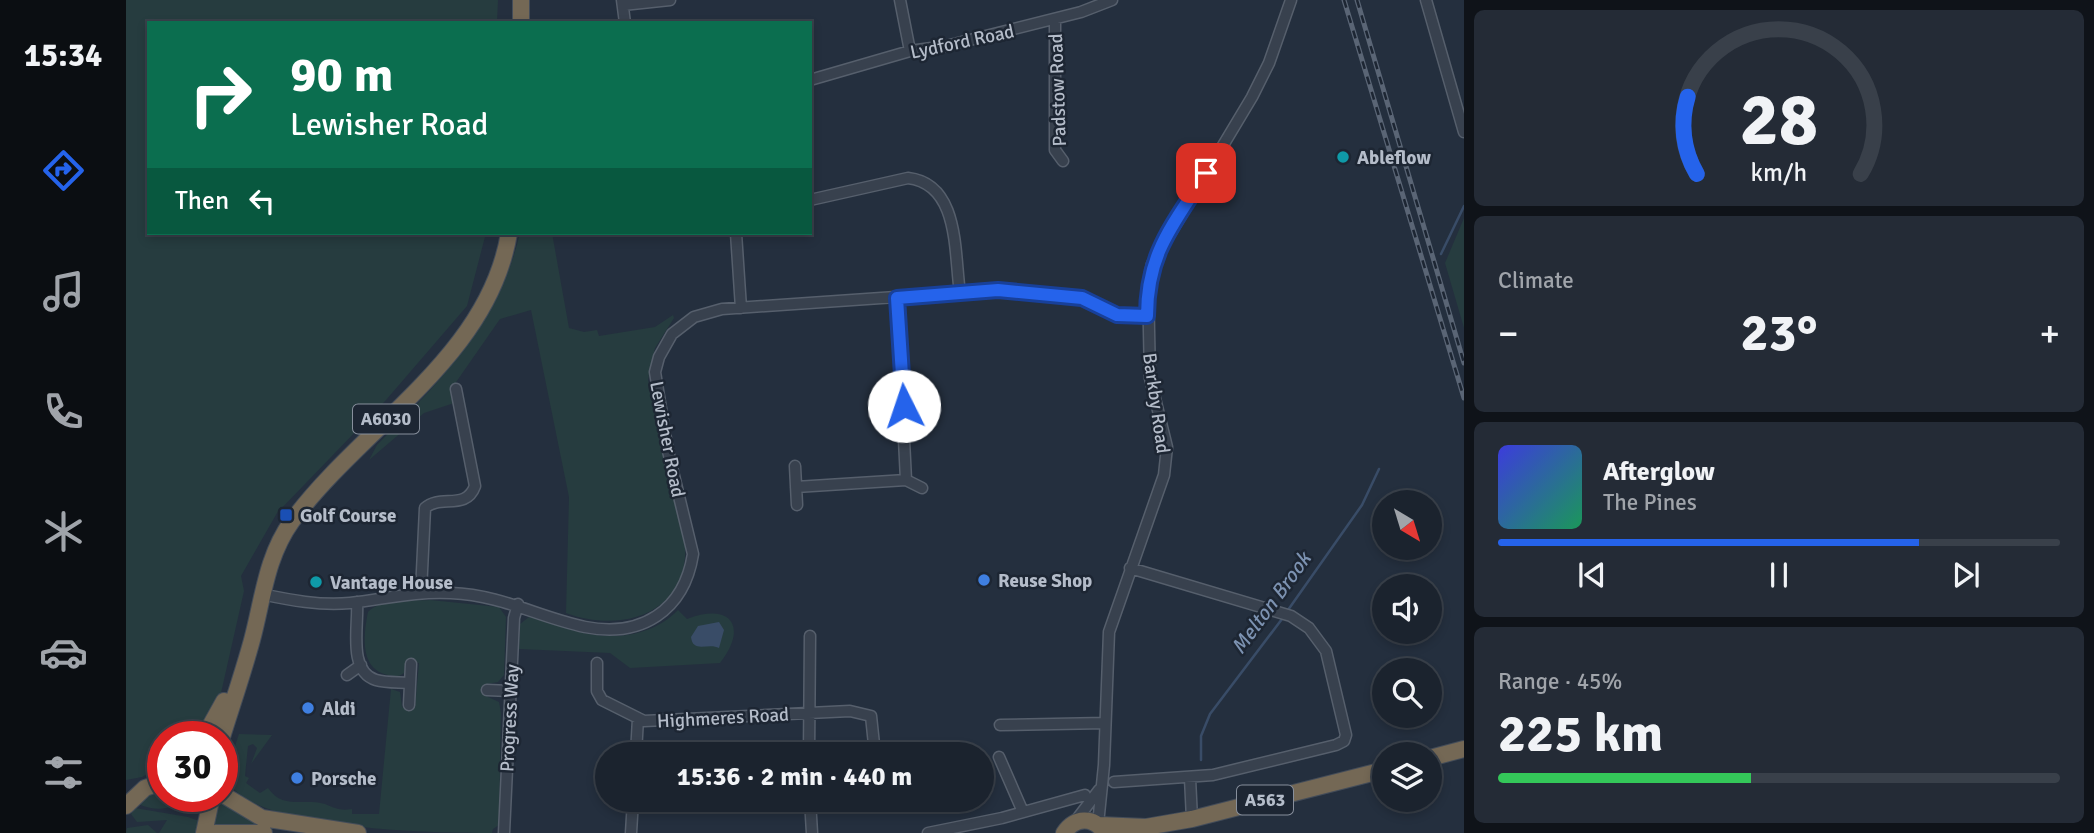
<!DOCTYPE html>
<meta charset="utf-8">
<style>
:root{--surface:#1b232e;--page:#242b36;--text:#f1f3f6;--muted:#a0a4aa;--line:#39404a;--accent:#2563eb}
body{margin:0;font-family:Signika,sans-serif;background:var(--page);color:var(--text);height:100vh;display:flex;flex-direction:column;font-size:26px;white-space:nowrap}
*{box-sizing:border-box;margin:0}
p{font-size:23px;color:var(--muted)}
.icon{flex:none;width:38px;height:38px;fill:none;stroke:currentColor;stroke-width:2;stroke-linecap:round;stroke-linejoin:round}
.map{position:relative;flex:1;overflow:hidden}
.drawer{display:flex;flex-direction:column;gap:10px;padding:10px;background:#0f1319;width:630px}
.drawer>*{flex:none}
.hud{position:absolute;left:21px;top:21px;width:665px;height:214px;border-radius:0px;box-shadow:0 4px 10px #0003,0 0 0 2px var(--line);background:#0b6e4f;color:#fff;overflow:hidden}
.needle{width:46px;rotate:142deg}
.controls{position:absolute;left:1246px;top:490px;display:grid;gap:14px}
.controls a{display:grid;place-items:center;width:70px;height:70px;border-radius:50%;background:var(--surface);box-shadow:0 4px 10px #0003,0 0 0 2px var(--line);font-size:35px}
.speed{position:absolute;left:21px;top:721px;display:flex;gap:14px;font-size:35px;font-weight:700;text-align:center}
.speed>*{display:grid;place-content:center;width:91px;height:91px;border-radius:50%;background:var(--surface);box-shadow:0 4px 10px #0003,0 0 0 2px var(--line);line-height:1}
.speed .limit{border:10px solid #d22;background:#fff;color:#111}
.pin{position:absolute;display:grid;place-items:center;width:60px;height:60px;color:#fff;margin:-30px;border-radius:14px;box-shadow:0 4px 10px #0006}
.me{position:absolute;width:77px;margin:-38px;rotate:356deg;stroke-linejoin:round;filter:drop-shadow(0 0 5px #0008)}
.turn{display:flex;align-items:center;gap:24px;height:147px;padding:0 28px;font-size:32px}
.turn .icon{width:91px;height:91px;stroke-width:2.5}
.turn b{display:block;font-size:49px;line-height:60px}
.then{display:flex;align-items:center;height:66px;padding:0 28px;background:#0003;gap:14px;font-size:26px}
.big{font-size:52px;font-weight:700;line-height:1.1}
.drawer .widget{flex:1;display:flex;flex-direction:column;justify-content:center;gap:10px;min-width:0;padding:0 24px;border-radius:10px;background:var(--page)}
.drawer .dial{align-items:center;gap:0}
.dial svg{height:182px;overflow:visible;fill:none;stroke:var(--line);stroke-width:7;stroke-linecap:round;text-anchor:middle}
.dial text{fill:var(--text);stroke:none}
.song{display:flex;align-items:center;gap:21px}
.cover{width:84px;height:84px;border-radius:10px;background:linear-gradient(135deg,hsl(240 70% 55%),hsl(150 70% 35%))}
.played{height:7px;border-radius:4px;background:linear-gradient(90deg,var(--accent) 75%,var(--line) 75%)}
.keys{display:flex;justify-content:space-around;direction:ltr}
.heat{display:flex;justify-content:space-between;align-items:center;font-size:38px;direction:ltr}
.charge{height:10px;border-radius:5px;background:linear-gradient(90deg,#34c759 45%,var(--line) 0)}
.trip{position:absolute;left:469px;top:742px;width:399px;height:70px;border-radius:35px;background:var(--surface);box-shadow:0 4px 10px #0003,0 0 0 2px var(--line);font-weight:700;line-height:70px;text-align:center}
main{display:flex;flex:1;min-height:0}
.tabs{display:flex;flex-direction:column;width:126px;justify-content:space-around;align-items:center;background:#0b0e12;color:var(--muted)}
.tabs .icon{width:49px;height:49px}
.tabs .current{color:var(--accent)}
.tabs b{font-size:32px;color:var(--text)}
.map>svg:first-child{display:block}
.green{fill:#263c3f}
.water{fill:#394c67}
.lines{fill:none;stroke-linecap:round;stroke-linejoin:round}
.stream{stroke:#394c67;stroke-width:2.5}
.minor-casing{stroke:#565f6c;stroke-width:13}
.highway-casing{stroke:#434c59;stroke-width:18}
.minor{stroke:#38414e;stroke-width:10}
.highway{stroke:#746855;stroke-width:16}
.rail-casing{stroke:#5a6575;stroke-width:5}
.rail{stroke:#1d2633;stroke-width:2.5;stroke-dasharray:8;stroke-linecap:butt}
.route-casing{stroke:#184099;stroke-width:18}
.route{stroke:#2563eb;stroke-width:12}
.culture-dot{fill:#0f9aa8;stroke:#1d2633;stroke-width:2.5}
.transit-dot{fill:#1a4fb4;stroke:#1d2633;stroke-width:2.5}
.shop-dot{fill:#3f7fe0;stroke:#1d2633;stroke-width:2.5}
.labels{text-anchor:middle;stroke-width:5;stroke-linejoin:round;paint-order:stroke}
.shield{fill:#1d2633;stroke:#878f9c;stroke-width:2}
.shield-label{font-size:18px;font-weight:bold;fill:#b4bcc9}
.street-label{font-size:19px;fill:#b4bcc9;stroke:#1d2633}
.poi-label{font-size:19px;font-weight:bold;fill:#b4bcc9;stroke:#1d2633;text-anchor:start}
.water-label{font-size:21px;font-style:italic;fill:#7c92b1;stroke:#1d2633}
</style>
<main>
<nav class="tabs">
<b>15:34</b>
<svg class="icon current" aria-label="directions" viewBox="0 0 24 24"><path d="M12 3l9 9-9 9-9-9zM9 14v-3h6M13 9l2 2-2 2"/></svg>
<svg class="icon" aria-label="music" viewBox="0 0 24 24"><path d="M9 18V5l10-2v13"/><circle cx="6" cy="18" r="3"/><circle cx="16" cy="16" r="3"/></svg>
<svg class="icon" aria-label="phone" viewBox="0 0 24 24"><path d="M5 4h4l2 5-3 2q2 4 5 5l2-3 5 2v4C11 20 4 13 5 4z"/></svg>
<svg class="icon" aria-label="climate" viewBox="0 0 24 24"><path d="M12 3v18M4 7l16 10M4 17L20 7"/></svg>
<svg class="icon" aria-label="car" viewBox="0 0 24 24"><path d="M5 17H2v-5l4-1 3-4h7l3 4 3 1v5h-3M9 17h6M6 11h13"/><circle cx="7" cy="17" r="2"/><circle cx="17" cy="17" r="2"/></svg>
<svg class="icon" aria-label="filters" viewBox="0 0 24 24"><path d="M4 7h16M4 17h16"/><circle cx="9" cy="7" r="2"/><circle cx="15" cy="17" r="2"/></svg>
</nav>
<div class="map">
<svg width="1338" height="833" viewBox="0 0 1338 833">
<rect width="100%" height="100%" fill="#242f3e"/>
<path class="green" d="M0,0H372L371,23H23V233H360L341,306L260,400L151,513L115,576L118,591L95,693L71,736L37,737V765L16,777L0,780Z
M1338,218V328L1319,263Z
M394,233H426L443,328L458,332L471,330L473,336L529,327L547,315L548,318L529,348L522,380L559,543C564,613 496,634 440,613L443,497L405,310L374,319L326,388L328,403L298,413L243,460L251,445C314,382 373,322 394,233Z
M304,600L373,607L380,617L378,675L372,682L361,684L360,696L373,702L375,713L373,825L367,829L366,833C321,833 106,832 100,773L113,734L146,735L125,764L131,748L127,744L122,746L119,776L123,778L120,783L134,793L142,788C157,810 178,798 199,804C209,808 214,811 226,809V814H253L265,689L274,692L276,707L289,708L293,663L280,661L278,673L273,676C234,677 236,641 242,612C255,598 287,601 304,600Z
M552,610L561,619C604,602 623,626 594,663L504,668L484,653L393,649L394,624L403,617C419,618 435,627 450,631C486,641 526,637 552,610Z
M37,790V796H62C47,810 31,812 12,804L22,794Z
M90,797L189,833L118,825L91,826L86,821Z
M9,808L62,817L76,822L69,833H33L41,820L11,822L5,814Z
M22,825L31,833H0L1,828Z"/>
<path class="water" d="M593,622L598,630L593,648C583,642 567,654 565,637L572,626Z"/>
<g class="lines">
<path class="stream" d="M1315,254L1338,206
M1162,610L1236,505L1253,469
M1075,760V736L1084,714L1156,619"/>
<g class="minor-casing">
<path id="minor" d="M496,0L499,23
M774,0L784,51
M1300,0L1338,132
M497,5L544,0
M929,19V150L937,161
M684,80L784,51L820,46L955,12L986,0
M684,200L782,178C834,184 828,253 834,293
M610,233L615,308
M778,406L798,405
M669,466L671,505
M780,480L796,488
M670,487L780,480L771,298
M295,592L299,508C314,494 340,511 349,486L330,389
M135,594C164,600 194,606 224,603C259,599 290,591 325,593C376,595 412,617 459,627C515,638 558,611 567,554L542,451L529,372L533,357L546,334L568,317L596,309L871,290L956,298L991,315L1021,316
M231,602C233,624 221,671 250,680C260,683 274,682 284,683
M471,663V691L476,700L518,721L724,711L745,716L749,754
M221,675L235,665
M361,690L384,691
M283,705L285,664
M874,725L979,723
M510,754L512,718
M683,754L684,636
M873,757L897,812
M1064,778L1066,819
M988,782L1087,775L1210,745L1218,741L1220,735L1200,651L1183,628L1165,616L1004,568
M684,800L686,833
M948,823L973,790
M972,824L978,765L983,632L1038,475L1041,447L1024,378L1022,284L1026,264L1126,97L1143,63L1165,0
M378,833L388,618L392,604
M505,833L507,800
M802,833L876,818L959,795"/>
</g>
<g class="highway-casing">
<path id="highway" d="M395,23V0
M78,737L98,701
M96,737C106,705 117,673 126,640C137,599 140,557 166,521C236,426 363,357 383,233
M1304,758L1338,749
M96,794L136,818L232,833
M0,806L19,788L37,782
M973,825L1020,827L1066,819L1258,770
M78,833L86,796
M89,833H138
M938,833C949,817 967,816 978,832"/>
</g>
<use href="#minor" class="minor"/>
<use href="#highway" class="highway"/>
<g class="rail-casing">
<path id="rail" d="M1218,0L1338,398
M1231,0L1338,363"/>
</g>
<use href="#rail" class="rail"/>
</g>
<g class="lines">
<g class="route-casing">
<path id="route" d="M778,406L771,298L872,290L956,298L991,315L1021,316C1021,252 1048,224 1080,173"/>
</g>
<use href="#route" class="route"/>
</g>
<g class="culture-dot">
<circle cx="1217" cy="157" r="7"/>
<circle cx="190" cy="582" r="7"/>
</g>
<rect class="transit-dot" x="153" y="508" width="14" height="14" rx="3.5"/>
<g class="shop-dot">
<circle cx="858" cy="580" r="7"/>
<circle cx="182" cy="708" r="7"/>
<circle cx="171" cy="778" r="7"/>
</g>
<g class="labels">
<g class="shield">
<rect x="227" y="404.5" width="66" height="29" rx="5"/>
<rect x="1111" y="785.5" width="56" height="29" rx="5"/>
</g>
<g class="shield-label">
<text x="260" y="425">A6030</text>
<text x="1139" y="806">A563</text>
</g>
<g class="street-label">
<text transform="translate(836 41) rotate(-12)" y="7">Lydford Road</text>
<text transform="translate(931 90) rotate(-92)" y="7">Padstow Road</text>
<text transform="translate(1031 403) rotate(82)" y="7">Barkby Road</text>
<text transform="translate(542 439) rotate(79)" y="7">Lewisher Road</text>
<text transform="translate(597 717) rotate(-3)" y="7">Highmeres Road</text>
<text transform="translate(383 718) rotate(-87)" y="7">Progress Way</text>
</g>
<g class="poi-label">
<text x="1231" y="164">Ableflow</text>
<text x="174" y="522">Golf Course</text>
<text x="872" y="587">Reuse Shop</text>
<text x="204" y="589">Vantage House</text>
<text x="196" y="715">Aldi</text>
<text x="185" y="785">Porsche</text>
</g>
<g class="water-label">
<text transform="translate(1145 603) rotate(-54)" y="7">Melton Brook</text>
</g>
</g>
</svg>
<div class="controls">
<a><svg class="needle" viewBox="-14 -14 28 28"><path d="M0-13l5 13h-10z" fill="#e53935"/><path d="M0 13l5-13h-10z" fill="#a0a4aa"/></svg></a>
<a><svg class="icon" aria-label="sound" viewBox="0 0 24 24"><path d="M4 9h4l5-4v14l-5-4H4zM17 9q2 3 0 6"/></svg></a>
<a><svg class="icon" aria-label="search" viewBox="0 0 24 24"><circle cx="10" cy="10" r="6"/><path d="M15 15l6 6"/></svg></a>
<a><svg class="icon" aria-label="layers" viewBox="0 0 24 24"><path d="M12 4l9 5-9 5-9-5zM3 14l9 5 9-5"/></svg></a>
</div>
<div class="speed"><div class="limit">30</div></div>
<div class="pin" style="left:1080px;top:173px;background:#d93025"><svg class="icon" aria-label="arrive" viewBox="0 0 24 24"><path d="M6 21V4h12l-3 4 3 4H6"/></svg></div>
<svg class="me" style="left:778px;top:406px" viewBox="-20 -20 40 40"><circle r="19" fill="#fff"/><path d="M0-13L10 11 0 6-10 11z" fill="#2563eb"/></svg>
<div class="trip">15:36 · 2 min · 440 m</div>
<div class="hud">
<div class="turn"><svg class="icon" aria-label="right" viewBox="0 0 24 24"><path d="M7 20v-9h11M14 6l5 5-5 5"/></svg><div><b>90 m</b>Lewisher Road</div></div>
<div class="then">Then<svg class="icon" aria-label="left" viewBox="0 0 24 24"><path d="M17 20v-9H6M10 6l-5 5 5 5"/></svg></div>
</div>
</div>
<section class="drawer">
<div class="widget dial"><svg viewBox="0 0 100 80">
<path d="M14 69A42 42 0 1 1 86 69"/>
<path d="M14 69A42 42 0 0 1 10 35" stroke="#2563eb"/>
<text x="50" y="56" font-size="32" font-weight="700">28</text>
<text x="50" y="72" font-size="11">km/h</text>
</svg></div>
<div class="widget"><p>Climate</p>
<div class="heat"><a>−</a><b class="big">23°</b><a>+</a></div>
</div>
<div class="widget">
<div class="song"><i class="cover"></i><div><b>Afterglow</b><p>The Pines</p></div></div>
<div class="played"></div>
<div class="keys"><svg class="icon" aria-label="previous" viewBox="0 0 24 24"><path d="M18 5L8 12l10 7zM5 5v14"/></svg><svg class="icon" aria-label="pause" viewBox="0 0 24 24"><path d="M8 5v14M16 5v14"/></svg><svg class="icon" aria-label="next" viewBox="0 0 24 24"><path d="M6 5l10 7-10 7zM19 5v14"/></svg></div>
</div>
<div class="widget"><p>Range · 45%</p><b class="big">225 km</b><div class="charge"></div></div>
</section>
</main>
